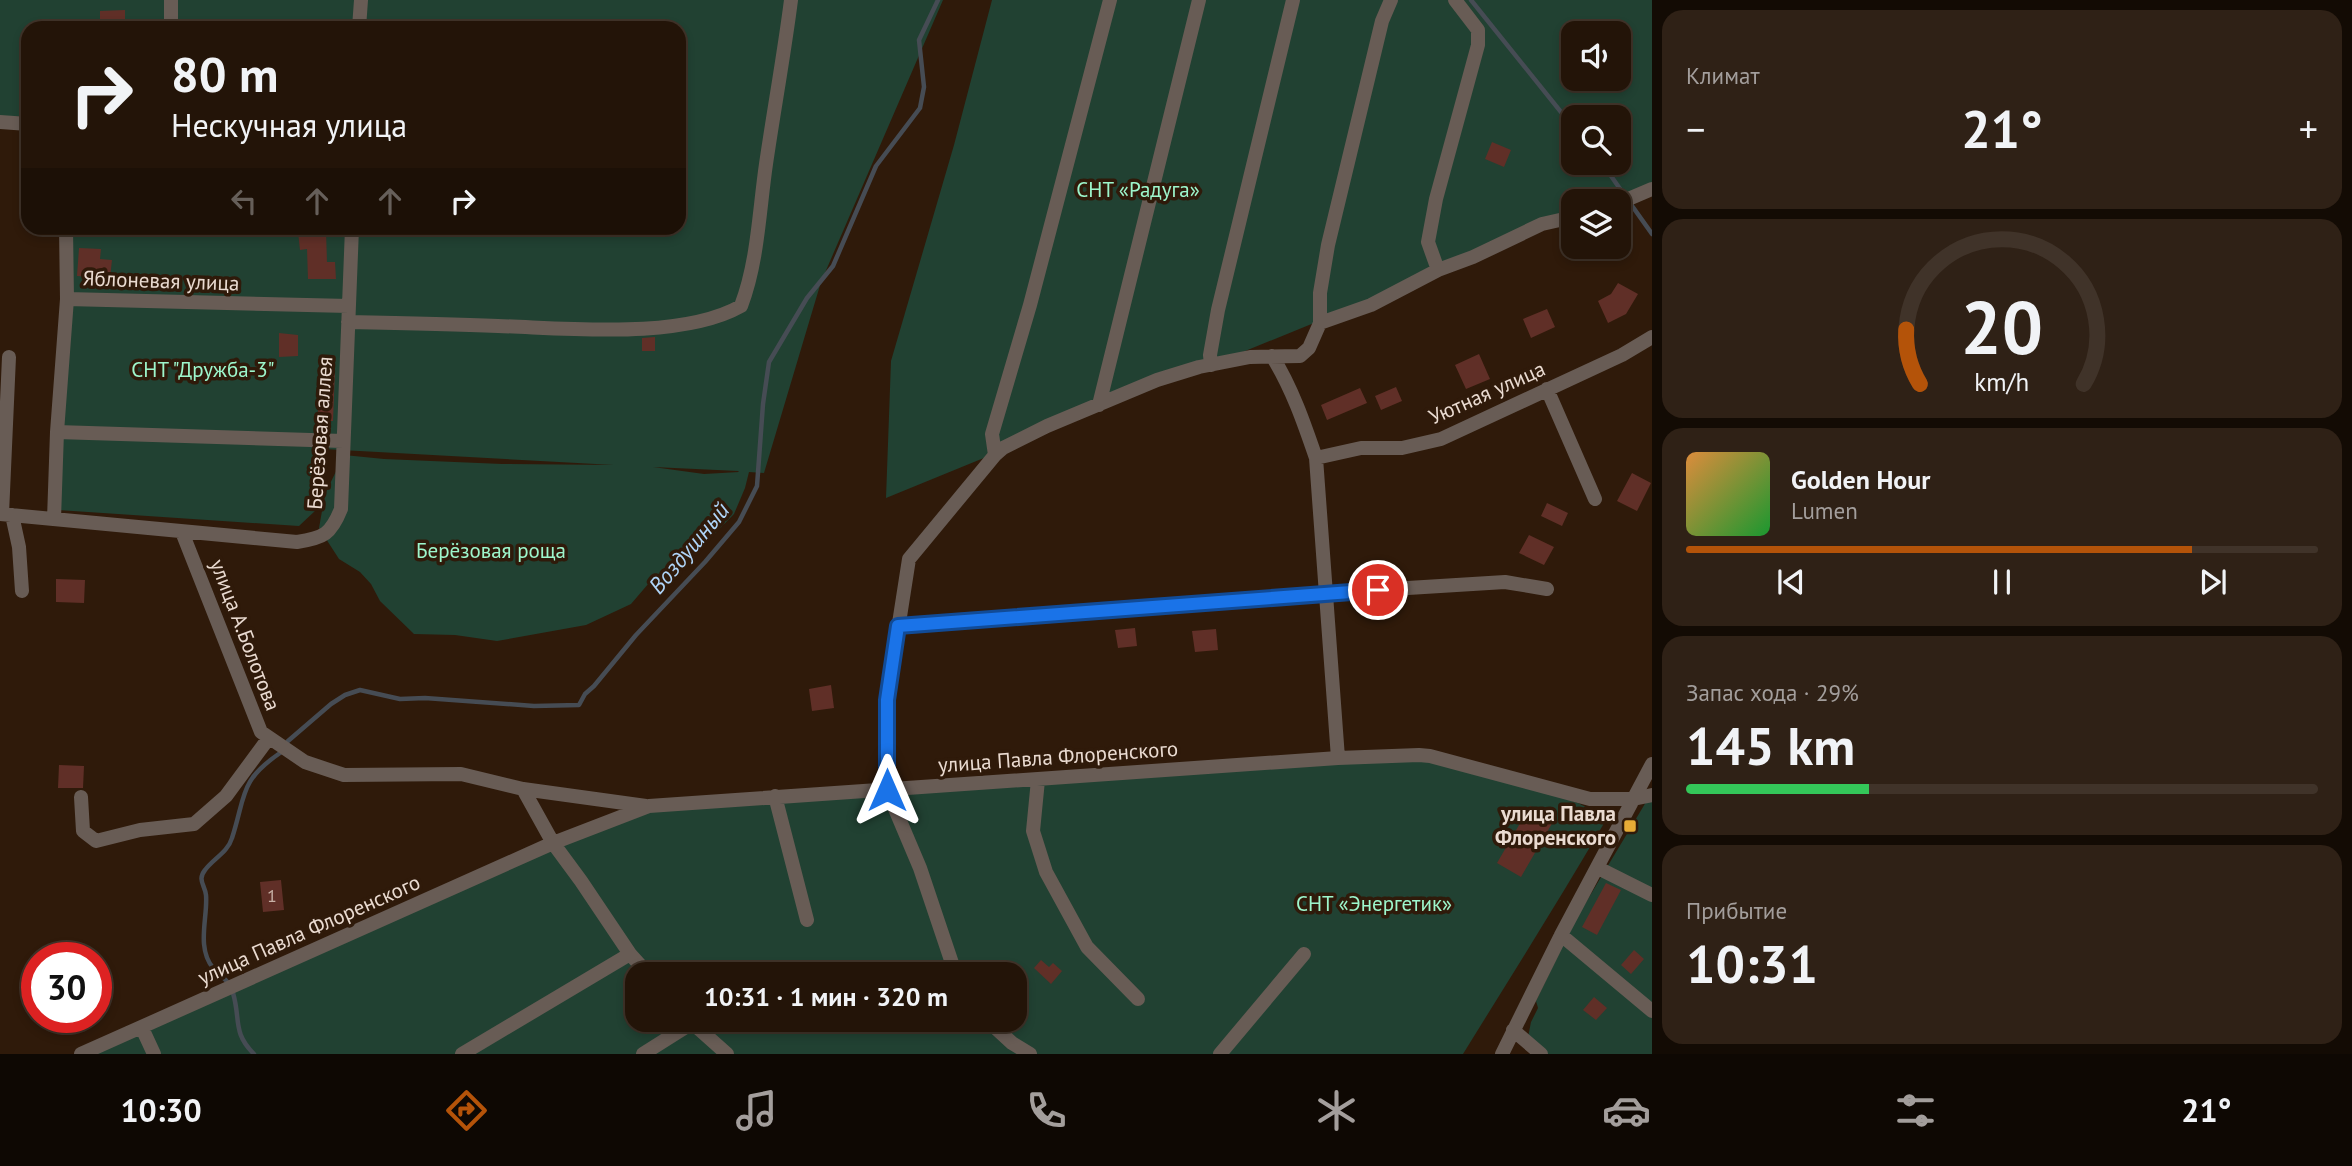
<!DOCTYPE html>
<html lang="ru">
<meta charset="utf-8">
<style>
:root{--surface:#231408;--page:#2f2116;--text:#f1f3f6;--muted:#a39e9c;--line:#403329;--accent:#b45309}
body{margin:0;font-family:"PT Sans",sans-serif;background:var(--page);color:var(--text);height:100vh;display:flex;flex-direction:column;font-size:26px;white-space:nowrap}
*{box-sizing:border-box;margin:0}
p{font-size:23px;color:var(--muted)}
.icon{flex:none;width:38px;height:38px;fill:none;stroke:currentColor;stroke-width:2;stroke-linecap:round;stroke-linejoin:round}
.map{position:relative;flex:1;overflow:hidden}
.panel{display:flex;flex-direction:column;gap:10px;padding:10px;background:#130b04;width:700px}
.panel>*{flex:none}
.banner{position:absolute;left:21px;top:21px;width:665px;height:214px;border-radius:21px;box-shadow:0 4px 10px #0003,0 0 0 2px var(--line);background:#231408;color:var(--text);overflow:hidden}
.controls{position:absolute;left:1561px;top:21px;display:grid;gap:14px}
.controls a{display:grid;place-items:center;width:70px;height:70px;border-radius:14px;background:var(--surface);box-shadow:0 4px 10px #0003,0 0 0 2px var(--line);font-size:35px}
.speed{position:absolute;left:21px;top:942px;display:flex;gap:14px;font-size:35px;font-weight:700;text-align:center}
.speed>*{display:grid;place-content:center;width:91px;height:91px;border-radius:50%;background:var(--surface);box-shadow:0 4px 10px #0003,0 0 0 2px var(--line);line-height:1}
.speed .limit{border:10px solid #d22;background:#fff;color:#111}
.pin{position:absolute;display:grid;place-items:center;width:60px;height:60px;color:#fff;margin:-30px;border:4px solid #fff;border-radius:50%;box-shadow:0 2px 7px #0007}
.me{position:absolute;width:77px;margin:-38px;rotate:0deg;stroke-linejoin:round;filter:drop-shadow(0 0 5px #0008)}
.turn{display:flex;align-items:center;gap:24px;height:147px;padding:0 35px;font-size:32px}
.turn .icon{width:91px;height:91px;stroke-width:2.5}
.turn b{display:block;font-size:49px;line-height:60px}
.lanes{display:flex;align-items:center;height:66px;padding:0 35px;background:#0003;justify-content:center;gap:35px;direction:ltr}
.lanes .off{opacity:.35}
.big{font-size:52px;font-weight:700;line-height:1.1}
.panel .tile{flex:1;display:flex;flex-direction:column;justify-content:center;gap:10px;min-width:0;padding:0 24px;border-radius:21px;background:var(--page)}
.panel .dial{align-items:center;gap:0}
.dial svg{height:182px;overflow:visible;fill:none;stroke:var(--line);stroke-width:7;stroke-linecap:round;text-anchor:middle}
.dial text{fill:var(--text);stroke:none}
.song{display:flex;align-items:center;gap:21px}
.cover{width:84px;height:84px;border-radius:10px;background:linear-gradient(135deg,hsl(30 70% 55%),hsl(130 70% 35%))}
.played{height:7px;border-radius:4px;background:linear-gradient(90deg,var(--accent) 80%,var(--line) 80%)}
.keys{display:flex;justify-content:space-around;direction:ltr}
.heat{display:flex;justify-content:space-between;align-items:center;font-size:38px;direction:ltr}
.charge{height:10px;border-radius:5px;background:linear-gradient(90deg,#34c759 29%,var(--line) 0)}
.trip{position:absolute;left:625px;top:962px;width:402px;height:70px;border-radius:21px;background:var(--surface);box-shadow:0 4px 10px #0003,0 0 0 2px var(--line);font-weight:700;line-height:70px;text-align:center}
.tabs{display:flex;height:112px;justify-content:space-around;align-items:center;background:#0e0803;color:var(--muted)}
.tabs .icon{width:49px;height:49px}
.tabs .active{color:var(--accent)}
.tabs b{font-size:32px;color:var(--text)}
main{display:flex;flex:1;min-height:0}
.map>svg:first-child{display:block}
.green{fill:#214132;fill-rule:evenodd}
.lines{fill:none;stroke-linecap:round;stroke-linejoin:round}
.stream{stroke:#464c54;stroke-width:4.5}
.building{fill:#602f27}
.minor{stroke:#685c55;stroke-width:14}
.route-casing{stroke:#114b97;stroke-width:18}
.route{stroke:#1a73e8;stroke-width:12}
.poi-dot{fill:#e7ac36;stroke:#2f1a0a;stroke-width:2.5}
.labels{text-anchor:middle;stroke-width:7;stroke-linejoin:round;paint-order:stroke}
.number-label{font-size:18px;fill:#c8b0a6}
.park-label{font-size:21px;fill:#9df6cc;stroke:#2f1a0a}
.street-label{font-size:21px;fill:#eadbd1;stroke:#2f1a0a}
.poi-label{font-size:21px;font-weight:bold;fill:#eadbd1;stroke:#2f1a0a;text-anchor:end}
.water-label{font-size:23px;font-style:italic;fill:#afd4f7;stroke:#2f1a0a}
</style>
<main>
<div class="map">
<svg width="1652" height="1054" viewBox="0 0 1652 1054">
<rect width="100%" height="100%" fill="#2f1a0a"/>
<path class="green" d="M0,0H943L821,282L764,473L749,472L745,488L734,514L699,550L649,583L631,604L586,625L497,641L455,635L414,634L380,601L371,584L360,572L339,559L319,528L325,494L344,455L384,459L502,464L614,465L323,449L316,510L299,526L58,510L63,228H679V28H28V117L0,116ZM653,467L738,471L739,472L704,474Z
M992,0H1652V185L1613,201H1573V217L886,498L891,361L954,145ZM1573,33H1619V79H1573ZM1573,117H1619V163H1573Z
M1424,753L1578,803L1605,817L1603,825C1558,902 1510,978 1463,1054H74L501,865L657,808ZM637,975H1015V1020H637Z
M1649,797H1652V1054H1535L1526,1047L1531,1022L1538,1008L1536,1001L1573,924Z"/>
<g class="lines">
<path class="stream" d="M1471,0L1573,127
M1602,163L1625,196
M1630,203L1652,234
M288,741L331,704L345,695L360,690L400,699L425,698L534,706L579,705L585,694L594,686L636,635L705,562L739,522L757,486L763,404L769,362L807,298L833,266L876,166L920,108L924,87L919,40L938,0
M228,983C224,977 217,973 213,968C196,947 208,917 206,895C205,885 197,880 205,870C213,859 228,852 232,838C246,795 239,781 280,753
M233,993C241,1020 232,1032 254,1054"/>
</g>
<path class="building" d="M125,10V28H100V11Z
M1492,142L1511,150L1504,167L1485,159Z
M326,231L327,262H335L336,279H308L307,249L300,250L298,232Z
M79,248L101,249L100,259L112,260L110,278L77,276Z
M1618,283L1638,294L1626,314L1608,323L1598,301L1611,294Z
M1547,309L1555,327L1531,338L1523,319Z
M279,333L298,335V356L279,357Z
M655,337V351H642V338Z
M1479,354L1490,379L1466,389L1455,365Z
M322,370H335L333,421H317L319,399H322Z
M1396,387L1402,401L1381,410L1375,396Z
M1360,388L1367,403L1327,420L1321,405Z
M1632,473L1651,483L1637,511L1617,501Z
M1547,503L1568,513L1562,526L1541,516Z
M1529,535L1554,547L1544,565L1519,553Z
M56,579L85,580L84,603L56,602Z
M1135,628L1137,646L1118,648L1115,630Z
M1216,629L1218,650L1195,652L1192,631Z
M831,685L834,708L812,711L809,689Z
M59,765L84,766L83,788H58Z
M1530,806L1554,820L1521,877L1497,863Z
M281,880L284,910L263,912L260,882Z
M1606,883L1621,890L1597,935L1582,927Z
M1634,950L1644,959L1631,974L1621,965Z
M1041,960L1049,967L1053,963L1062,971L1051,984L1034,968Z
M1594,997L1607,1008L1596,1020L1583,1010Z"/>
<g class="lines">
<path class="minor" d="M171,0V28
M359,28L361,0
M0,122L28,124
M1619,203L1652,189
M66,228L67,299
M1438,270L1428,242L1436,199L1478,45V30L1455,0
M348,322C398,323 448,324 498,326C567,328 681,340 741,306C758,261 759,212 766,164C774,109 784,55 791,0
M1320,323V293L1328,245L1382,21L1391,0
M1272,356C1292,388 1304,423 1316,458L1361,448H1402L1441,439L1622,355L1652,337
M1211,365L1210,355L1218,310L1293,0
M1547,389L1595,499
M1099,405L1199,0
M57,432L343,441
M995,455L992,434L1030,305L1110,0
M1316,458L1338,758
M0,514L297,542C324,538 331,534 341,509L352,228
M2,514L9,357
M12,515L19,547L22,591
M54,519L57,432L67,299L349,306
M182,532L261,732L305,762L344,775L461,774L523,789L646,806
M898,626L1327,593L1505,582L1547,589
M1038,780L1033,831L1046,872L1087,947L1138,999
M523,789L553,843L581,881L630,954L649,975
M775,796L807,920
M81,797L83,831L96,841L140,830L194,824L226,796L268,739
M1598,868L1652,895
M1561,935L1652,1011
M956,975L920,868L887,790V700L909,559L995,455L1003,448L1047,426L1157,380L1199,367L1250,357L1300,356L1309,348L1320,323L1371,305L1438,270L1473,257L1542,224L1573,217
M689,1020L727,1054
M987,1020L1012,1043L1030,1054
M142,1028L154,1054
M1513,1030L1541,1054
M81,1054L553,843L649,806L1338,758L1419,755L1430,756L1590,799H1633L1652,795
M462,1054L630,954
M643,1054L692,1023
M1220,1054L1304,954
M1502,1054L1561,935L1652,764"/>
</g>
<g class="lines">
<g class="route-casing">
<path id="route" d="M887,790V700L898,626L1378,590"/>
</g>
<use href="#route" class="route"/>
</g>
<rect class="poi-dot" x="1623" y="819" width="14" height="14" rx="3.5"/>
<g class="labels">
<g class="number-label">
<text x="272" y="902">1</text>
</g>
<g class="park-label">
<text x="1138" y="197">СНТ «Радуга»</text>
<text x="203" y="377">СНТ "Дружба-3"</text>
<text x="491" y="558">Берёзовая роща</text>
<text x="1374" y="911">СНТ «Энергетик»</text>
</g>
<g class="street-label">
<text transform="translate(161 281) rotate(2)" y="7">Яблоневая улица</text>
<text transform="translate(1487 393) rotate(-24)" y="7">Уютная улица</text>
<text transform="translate(320 433) rotate(-86)" y="7">Берёзовая аллея</text>
<text transform="translate(245 635) rotate(69)" y="7">улица А.Болотова</text>
<text transform="translate(1058 757) rotate(-4)" y="7">улица Павла Флоренского</text>
<text transform="translate(309 930) rotate(-24)" y="7">улица Павла Флоренского</text>
</g>
<g class="poi-label">
<text x="1616" y="821">улица Павла<tspan x="1616" dy="24">Флоренского</tspan></text>
</g>
<g class="water-label">
<text transform="translate(689 548) rotate(-50)" y="8">Воздушный</text>
</g>
</g>
</svg>
<div class="controls">
<a><svg class="icon" aria-label="sound" viewBox="0 0 24 24"><path d="M4 9h4l5-4v14l-5-4H4zM17 9q2 3 0 6"/></svg></a>
<a><svg class="icon" aria-label="search" viewBox="0 0 24 24"><circle cx="10" cy="10" r="6"/><path d="M15 15l6 6"/></svg></a>
<a><svg class="icon" aria-label="layers" viewBox="0 0 24 24"><path d="M12 4l9 5-9 5-9-5zM3 14l9 5 9-5"/></svg></a>
</div>
<div class="speed"><div class="limit">30</div></div>
<div class="pin" style="left:1378px;top:590px;background:#d93025"><svg class="icon" aria-label="arrive" viewBox="0 0 24 24"><path d="M6 21V4h12l-3 4 3 4H6"/></svg></div>
<svg class="me" style="left:887px;top:790px" viewBox="-20 -20 40 40"><path d="M0-17L14 15 0 8-14 15z" fill="#1a73e8" stroke="#fff" stroke-width="4"/></svg>
<div class="trip">10:31 · 1 мин · 320 m</div>
<div class="banner">
<div class="turn"><svg class="icon" aria-label="right" viewBox="0 0 24 24"><path d="M7 20v-9h11M14 6l5 5-5 5"/></svg><div><b>80 m</b>Нескучная улица</div></div>
<div class="lanes"><svg class="icon off" aria-label="left" viewBox="0 0 24 24"><path d="M17 20v-9H6M10 6l-5 5 5 5"/></svg><svg class="icon off" aria-label="ahead" viewBox="0 0 24 24"><path d="M12 20V5M6 11l6-6 6 6"/></svg><svg class="icon off" aria-label="ahead" viewBox="0 0 24 24"><path d="M12 20V5M6 11l6-6 6 6"/></svg><svg class="icon" aria-label="right" viewBox="0 0 24 24"><path d="M7 20v-9h11M14 6l5 5-5 5"/></svg></div>
</div>
</div>
<section class="panel">
<div class="tile"><p>Климат</p>
<div class="heat"><a>−</a><b class="big">21°</b><a>+</a></div>
</div>
<div class="tile dial"><svg viewBox="0 0 100 80">
<path d="M14 69A42 42 0 1 1 86 69"/>
<path d="M14 69A42 42 0 0 1 8 45" stroke="#b45309"/>
<text x="50" y="56" font-size="32" font-weight="700">20</text>
<text x="50" y="72" font-size="11">km/h</text>
</svg></div>
<div class="tile">
<div class="song"><i class="cover"></i><div><b>Golden Hour</b><p>Lumen</p></div></div>
<div class="played"></div>
<div class="keys"><svg class="icon" aria-label="previous" viewBox="0 0 24 24"><path d="M18 5L8 12l10 7zM5 5v14"/></svg><svg class="icon" aria-label="pause" viewBox="0 0 24 24"><path d="M8 5v14M16 5v14"/></svg><svg class="icon" aria-label="next" viewBox="0 0 24 24"><path d="M6 5l10 7-10 7zM19 5v14"/></svg></div>
</div>
<div class="tile"><p>Запас хода · 29%</p><b class="big">145 km</b><div class="charge"></div></div>
<div class="tile"><p>Прибытие</p><b class="big">10:31</b></div>
</section>
</main>
<nav class="tabs">
<b>10:30</b>
<svg class="icon active" aria-label="directions" viewBox="0 0 24 24"><path d="M12 3l9 9-9 9-9-9zM9 14v-3h6M13 9l2 2-2 2"/></svg>
<svg class="icon" aria-label="music" viewBox="0 0 24 24"><path d="M9 18V5l10-2v13"/><circle cx="6" cy="18" r="3"/><circle cx="16" cy="16" r="3"/></svg>
<svg class="icon" aria-label="phone" viewBox="0 0 24 24"><path d="M5 4h4l2 5-3 2q2 4 5 5l2-3 5 2v4C11 20 4 13 5 4z"/></svg>
<svg class="icon" aria-label="climate" viewBox="0 0 24 24"><path d="M12 3v18M4 7l16 10M4 17L20 7"/></svg>
<svg class="icon" aria-label="car" viewBox="0 0 24 24"><path d="M5 17H2v-5l4-1 3-4h7l3 4 3 1v5h-3M9 17h6M6 11h13"/><circle cx="7" cy="17" r="2"/><circle cx="17" cy="17" r="2"/></svg>
<svg class="icon" aria-label="filters" viewBox="0 0 24 24"><path d="M4 7h16M4 17h16"/><circle cx="9" cy="7" r="2"/><circle cx="15" cy="17" r="2"/></svg>
<b>21°</b>
</nav>
